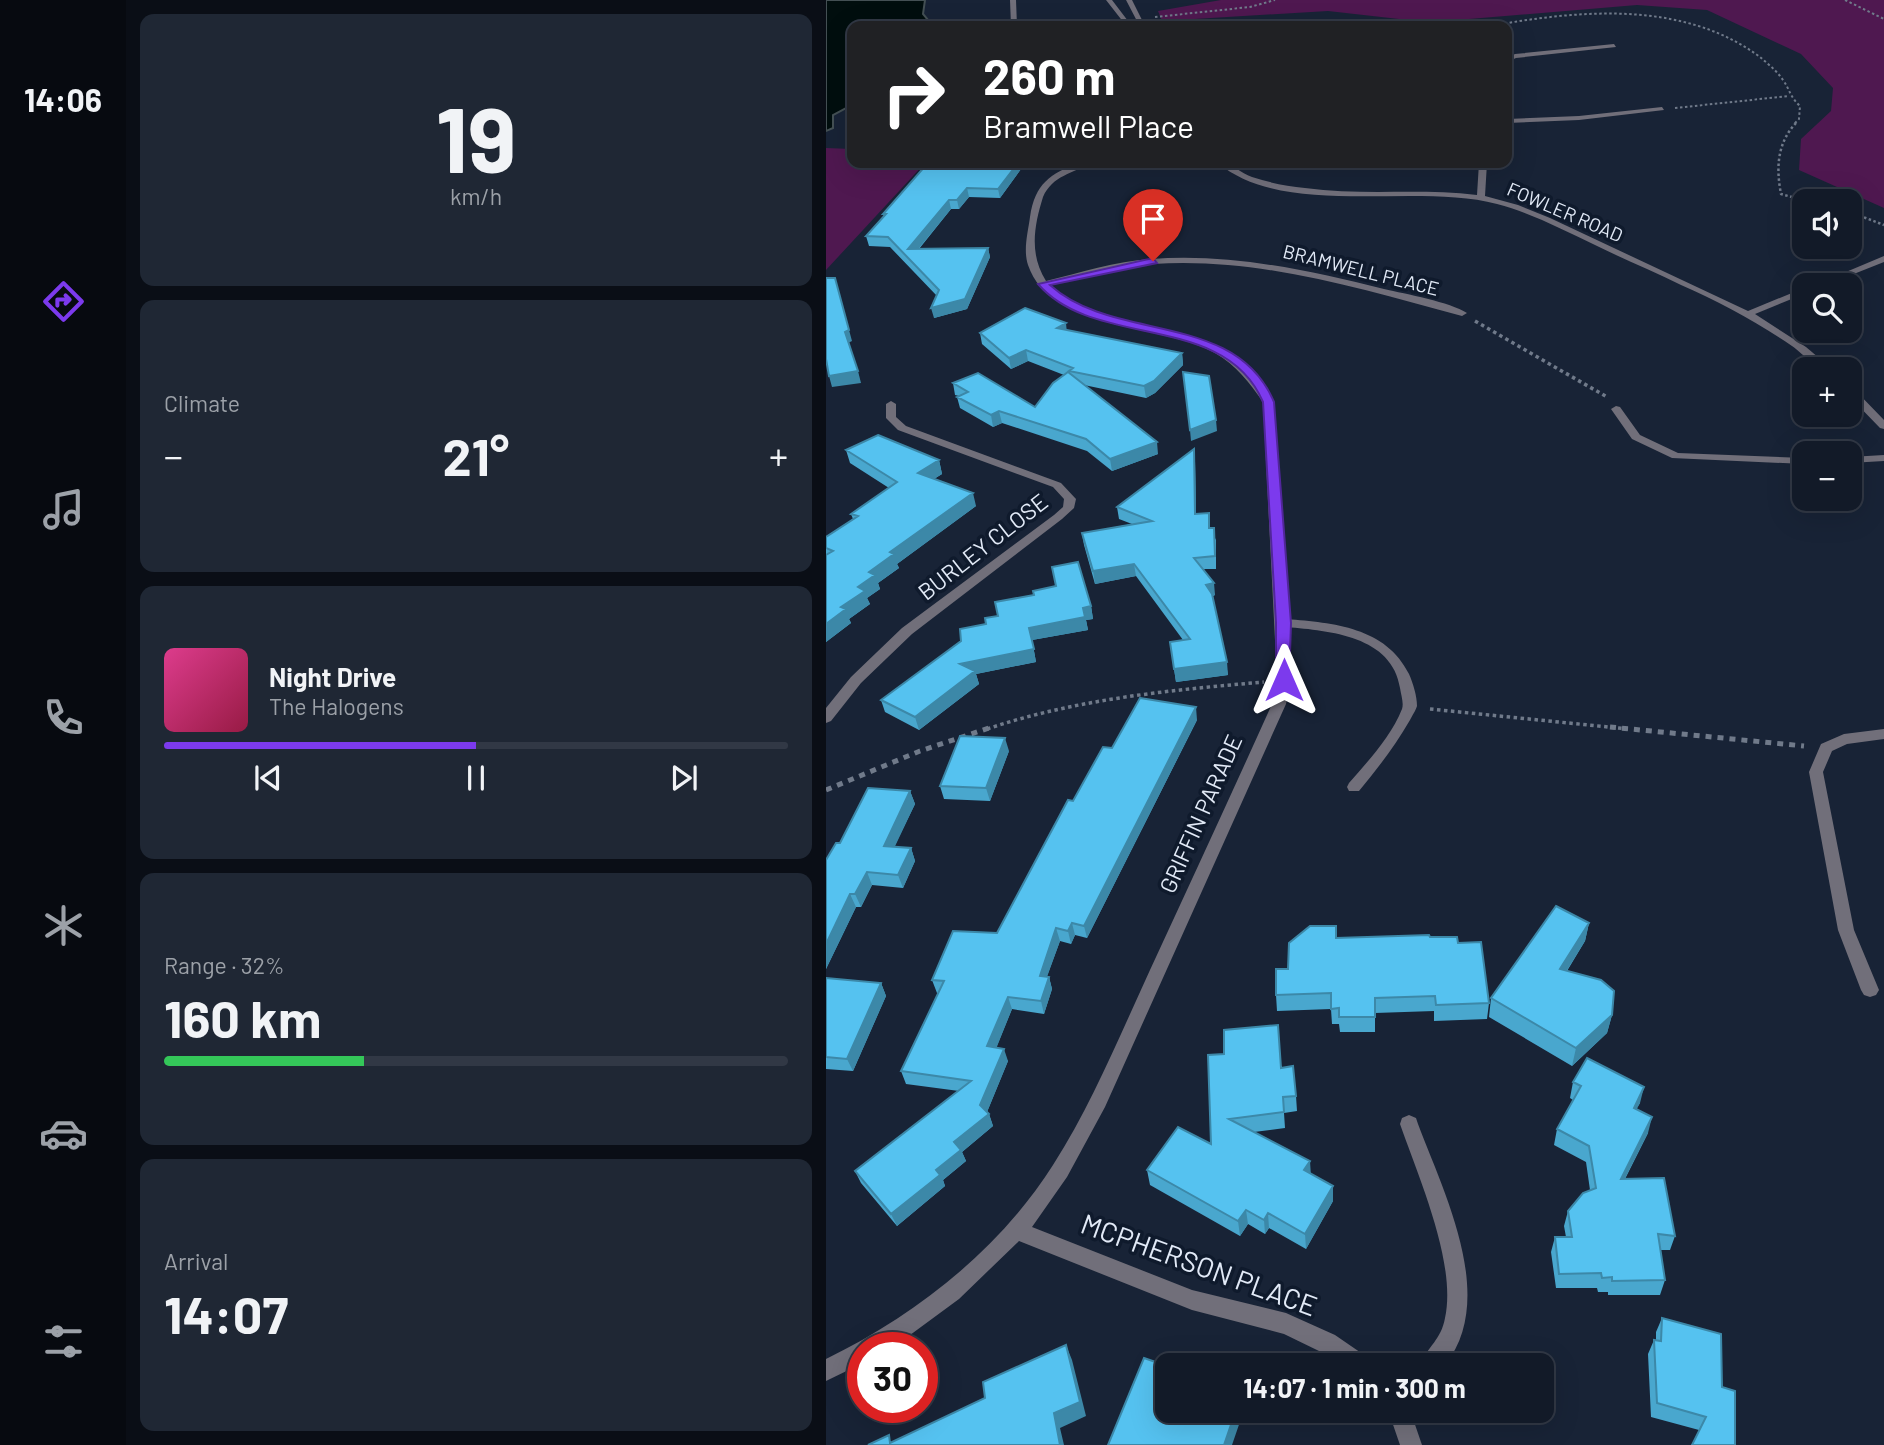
<!DOCTYPE html>
<meta charset="utf-8">
<style>
:root{--surface:#121a28;--page:#1f2734;--text:#f1f3f6;--muted:#9ca1a8;--line:#313845;--accent:#7c3aed}
body{margin:0;font-family:Barlow,sans-serif;background:var(--page);color:var(--text);height:100vh;display:flex;flex-direction:column;font-size:26px;white-space:nowrap}
*{box-sizing:border-box;margin:0}
p{font-size:23px;color:var(--muted)}
.icon{flex:none;width:38px;height:38px;fill:none;stroke:currentColor;stroke-width:2;stroke-linecap:round;stroke-linejoin:round}
.map{position:relative;flex:1;overflow:hidden}
.sheet{display:flex;flex-direction:column;gap:14px;padding:14px;background:#0a0e16;width:700px}
.sheet>*{flex:none}
.hud{position:absolute;left:21px;top:21px;width:665px;height:147px;border-radius:14px;box-shadow:0 7px 28px #0002,0 0 0 2px var(--line);background:#202124;color:#fff;overflow:hidden}
.fabs{position:absolute;left:966px;top:189px;display:grid;gap:14px}
.fabs a{display:grid;place-items:center;width:70px;height:70px;border-radius:14px;background:var(--surface);box-shadow:0 7px 28px #0002,0 0 0 2px var(--line);font-size:35px}
.speed{position:absolute;left:21px;top:1332px;display:flex;gap:14px;font-size:35px;font-weight:700;text-align:center}
.speed>*{display:grid;place-content:center;width:91px;height:91px;border-radius:50%;background:var(--surface);box-shadow:0 7px 28px #0002,0 0 0 2px var(--line);line-height:1}
.speed .limit{border:10px solid #d22;background:#fff;color:#111}
.pin{position:absolute;display:grid;place-items:center;width:60px;height:60px;color:#fff;margin:-72px -30px;border-radius:50% 50% 50% 0;rotate:-45deg;box-shadow:0 0 7px #0007}
.pin .icon{rotate:45deg}
.me{position:absolute;width:77px;margin:-38px;rotate:0deg;stroke-linejoin:round;filter:drop-shadow(0 0 5px #0008)}
.turn{display:flex;align-items:center;gap:24px;height:147px;padding:0 21px;font-size:32px}
.turn .icon{width:91px;height:91px;stroke-width:2.5}
.turn b{display:block;font-size:49px;line-height:60px}
.big{font-size:52px;font-weight:700;line-height:1.1}
.sheet .card{flex:1;display:flex;flex-direction:column;justify-content:center;gap:10px;min-width:0;padding:0 24px;border-radius:14px;background:var(--page)}
.sheet .dial{align-items:center;gap:0}
.dial b{font-size:91px;line-height:1}
.song{display:flex;align-items:center;gap:21px}
.cover{width:84px;height:84px;border-radius:10px;background:linear-gradient(135deg,hsl(330 70% 55%),hsl(340 70% 35%))}
.played{height:7px;border-radius:4px;background:linear-gradient(90deg,var(--accent) 50%,var(--line) 50%)}
.keys{display:flex;justify-content:space-around;direction:ltr}
.heat{display:flex;justify-content:space-between;align-items:center;font-size:38px;direction:ltr}
.charge{height:10px;border-radius:5px;background:linear-gradient(90deg,#34c759 32%,var(--line) 0)}
.trip{position:absolute;left:329px;top:1353px;width:399px;height:70px;border-radius:14px;background:var(--surface);box-shadow:0 7px 28px #0002,0 0 0 2px var(--line);font-weight:700;line-height:70px;text-align:center}
main{display:flex;flex:1;min-height:0}
.tabs{display:flex;flex-direction:column;width:126px;justify-content:space-around;align-items:center;background:#070a10;color:var(--muted)}
.tabs .icon{width:49px;height:49px}
.tabs .current{color:var(--accent)}
.tabs b{font-size:32px;color:var(--text)}
.map>svg:first-child{display:block}
.green{fill:#4f1850}
.water{fill:#010e0e;stroke:#445054;stroke-width:2}
.lines{fill:none;stroke-linecap:round;stroke-linejoin:round}
.path-far3{stroke:#707a8a;stroke-width:2;stroke-dasharray:2.5 2.5;stroke-linecap:butt}
.path-far2{stroke:#707a8a;stroke-width:2.5;stroke-dasharray:2.5 2.5;stroke-linecap:butt}
.path-far1{stroke:#707a8a;stroke-width:3.5;stroke-dasharray:3.5 3.5;stroke-linecap:butt}
.path{stroke:#707a8a;stroke-width:5;stroke-dasharray:6 6;stroke-linecap:butt}
.street{fill:#716f7a;fill-rule:evenodd}
.wall{fill:#49a7ce}
.shaded-wall{fill:#3c88a8}
.building{fill:#55c2f0;stroke:#3c88a8;stroke-width:2}
.route{fill:#7c3aed;stroke:#51269a;stroke-width:2}
.labels{text-anchor:middle;stroke-width:7;stroke-linejoin:round;paint-order:stroke}
.far-street-label{font-size:19px;fill:#e2eaf7;stroke:#0f1a2c}
.street-label{font-size:23px;fill:#e2eaf7;stroke:#0f1a2c}
.near-street-label{font-size:28px;fill:#e2eaf7;stroke:#0f1a2c}
</style>
<main>
<nav class="tabs">
<b>14:06</b>
<svg class="icon current" aria-label="directions" viewBox="0 0 24 24"><path d="M12 3l9 9-9 9-9-9zM9 14v-3h6M13 9l2 2-2 2"/></svg>
<svg class="icon" aria-label="music" viewBox="0 0 24 24"><path d="M9 18V5l10-2v13"/><circle cx="6" cy="18" r="3"/><circle cx="16" cy="16" r="3"/></svg>
<svg class="icon" aria-label="phone" viewBox="0 0 24 24"><path d="M5 4h4l2 5-3 2q2 4 5 5l2-3 5 2v4C11 20 4 13 5 4z"/></svg>
<svg class="icon" aria-label="climate" viewBox="0 0 24 24"><path d="M12 3v18M4 7l16 10M4 17L20 7"/></svg>
<svg class="icon" aria-label="car" viewBox="0 0 24 24"><path d="M5 17H2v-5l4-1 3-4h7l3 4 3 1v5h-3M9 17h6M6 11h13"/><circle cx="7" cy="17" r="2"/><circle cx="17" cy="17" r="2"/></svg>
<svg class="icon" aria-label="filters" viewBox="0 0 24 24"><path d="M4 7h16M4 17h16"/><circle cx="9" cy="7" r="2"/><circle cx="15" cy="17" r="2"/></svg>
</nav>
<section class="sheet">
<div class="card dial"><b>19</b><p>km/h</p></div>
<div class="card"><p>Climate</p>
<div class="heat"><a>−</a><b class="big">21°</b><a>+</a></div>
</div>
<div class="card">
<div class="song"><i class="cover"></i><div><b>Night Drive</b><p>The Halogens</p></div></div>
<div class="played"></div>
<div class="keys"><svg class="icon" aria-label="previous" viewBox="0 0 24 24"><path d="M18 5L8 12l10 7zM5 5v14"/></svg><svg class="icon" aria-label="pause" viewBox="0 0 24 24"><path d="M8 5v14M16 5v14"/></svg><svg class="icon" aria-label="next" viewBox="0 0 24 24"><path d="M6 5l10 7-10 7zM19 5v14"/></svg></div>
</div>
<div class="card"><p>Range · 32%</p><b class="big">160 km</b><div class="charge"></div></div>
<div class="card"><p>Arrival</p><b class="big">14:07</b></div>
</section>
<div class="map">
<svg width="1058" height="1445" viewBox="0 0 1058 1445">
<rect width="100%" height="100%" fill="#182336"/>
<path class="green" d="M395,0H1058V208L973,170L975,139L1005,111L1007,88L975,54L881,10L811,5L643,19H573L502,11L336,21L332,11Z
M0,148L26,149V163H99L0,270Z"/>
<path class="water" d="M0,0H99L97,14L107,26H26V105L7,115V128L0,131Z"/>
<g class="lines">
<path class="path-far3" d="M1019,0L1058,19
M329,17L424,7L449,0
M664,26C754,10 857,0 934,57C942,64 951,71 957,80C964,90 964,97 974,106L973,119L968,124
M849,108L963,96"/>
<path class="path-far2" d="M970,123C951,143 950,168 955,194L980,201
M1024,212L1058,225"/>
<path class="path-far1" d="M649,321L781,397
M604,709L802,729
M161,729C250,699 345,690 438,682"/>
<path class="path" d="M784,727L978,746
M0,790L94,751L166,727"/>
<path class="street" d="M184,0H190L191,26H185Z
M280,0H286L302,21L312,23L300,0H306L319,26L298,23Z
M788,44L790,47L690,58L681,62V58L689,54Z
M836,107L838,110L753,120L681,123V119L753,116Z
M254,163H265C246,174 227,175 217,197C208,226 203,254 220,281C254,273 289,261 325,259C404,253 482,270 558,289C580,294 624,302 641,313L636,316C534,289 434,257 327,264C292,266 257,277 223,285L225,289L250,305L283,316L359,335L394,348L425,369L447,402L461,619C507,623 560,627 583,674C587,683 591,696 591,706C590,710 586,716 584,720C569,746 552,768 533,791H523L521,787L523,783C542,761 565,737 576,709C578,703 575,695 574,688C566,636 504,631 461,627L465,680L460,704L279,1107L241,1177L206,1227L366,1290L460,1313L509,1335L541,1357L544,1365H514L493,1351L458,1334L366,1310L193,1241L133,1299L80,1338L65,1348H37V1363L0,1381V1359C90,1315 173,1250 227,1165C266,1104 294,1035 324,970C365,881 406,793 446,704L451,680L437,402C423,382 411,366 389,353C335,323 225,332 202,265C197,250 202,232 204,217C209,184 224,173 254,163Z
M392,163C406,162 414,173 426,177C444,183 461,186 479,188C536,196 594,188 651,195L653,163H661L659,196L692,205L724,218L922,311L978,288V294L929,314L980,347L1006,369C989,370 980,356 966,346C931,322 894,302 855,285C827,271 797,259 769,245C737,230 705,213 671,204C589,182 459,219 392,163Z
M1058,256V262L1000,285H989Z
M1024,388L1028,389L1058,420V429L1054,428L1024,397Z
M65,401L70,404V417L80,426L235,483L250,499L248,508L236,519L86,634L35,683L5,721L0,723V708L25,677L76,628L228,515L237,507L238,499L227,487L72,430L60,418V404Z
M790,406L794,407L814,435L852,453L978,458V464L846,458L806,439L785,409Z
M1058,455V461L1024,463V457Z
M1058,729V739L1021,744L1006,751L997,772L1028,930L1053,990L1050,995L1044,997L1038,995L1035,990L1012,930L983,772L995,744L1018,734Z
M583,1115L590,1118L592,1124C618,1193 672,1299 619,1365H594C602,1346 615,1340 619,1318C631,1263 592,1176 574,1124L576,1118Z
M562,1410H584L596,1445H574Z"/>
</g>
<path class="wall" d="M107,166L195,169L174,198L143,197L133,209H125L93,249L162,248L164,257L141,309L108,318L111,296L64,247L43,246L40,236L58,217L57,214Z
M241,330L356,353L357,365L329,393L320,398L258,385L332,454L286,471L261,451L176,423L167,427L134,408L131,397L133,396L129,395L127,383L209,407L238,375L202,361L185,369L156,344L154,333Z
M20,450L113,460L116,474L108,479L150,506L71,564L73,568L52,583L54,589L41,598L44,604L23,619L25,623L0,642V537L27,519L25,514L63,488L24,463Z
M369,461L370,514L384,528L390,540V569H378L389,595L387,596L402,675L350,682L344,642L357,640L310,576L269,584L258,545L256,533L306,524L293,519L291,507Z
M265,606L267,619L260,620L262,630L206,640L210,662L150,674L153,684L93,730L59,712L55,700Z
M371,720L261,938L249,935L245,944L234,941L221,976L223,977L226,989L218,1014L186,1009L170,1048L182,1061L161,1112L163,1114L167,1126L136,1152L140,1161L117,1180L119,1186L71,1226L35,1183L29,1171L133,1091L80,1084L75,1071L112,993H111L106,980L171,933L247,801L286,748Z
M183,751L164,801L118,799L114,786Z
M84,791L89,804L68,847L85,848L89,861L77,888L46,885L35,907H30L0,969V860L14,843Z
M763,923L759,941L741,971L786,1015L781,1033L746,1066L663,1017L665,998Z
M604,937L632,943L663,1003L661,1019L608,1021V1011L549,1013V1032H514L513,1024H506L505,1009L451,1011L450,995L462,969Z
M0,978L55,983L60,996L27,1071L0,1069Z
M398,1054L455,1068L470,1096L471,1111L458,1113L459,1128L428,1132L485,1174L507,1201L480,1249L443,1228L439,1234L422,1224L414,1236L324,1185L321,1170L385,1144Z
M747,1082L814,1103L810,1109L822,1133L799,1179L849,1236L844,1250H834L839,1280L834,1295H782V1292H772L771,1288H730L725,1252L729,1237H740L738,1226L742,1211L764,1190L760,1162L728,1145L731,1129L747,1100L744,1098Z
M836,1318L896,1387L873,1430L825,1417L822,1354L828,1340H830V1332Z"/>
<path class="shaded-wall" d="M192,163H194L195,169L174,198L172,189Z
M141,188L143,197L133,209L131,200Z
M123,200L125,209L84,259L82,249Z
M162,248L164,257L141,309L108,318L105,308Z
M9,278L26,341L22,343L19,332Z
M240,323L241,334L231,328Z
M200,350L202,361L185,369L183,358Z
M356,353L357,365L329,393L320,398L318,386Z
M32,371L35,383L6,387L3,376Z
M173,411L176,423L167,427L165,415Z
M390,420L391,431L365,441L364,430Z
M331,442L332,454L286,471L284,459Z
M368,449L369,461L370,526L369,514Z
M113,460L116,474L95,487L92,473Z
M147,493L150,506L71,564L73,568L52,583L54,589L41,598L44,604L23,619L25,623L0,642V624L32,587L43,572L64,552Z
M308,564L310,576L269,584L267,571Z
M388,583L389,595L381,598L380,585Z
M265,606L267,619L260,620L262,630L206,640L210,662L150,674L153,684L93,730L89,717L134,664L203,628L257,608Z
M401,662L402,675L350,682L348,669Z
M370,707L371,720L261,938L258,926Z
M179,738L183,751L164,801L160,788Z
M84,791L89,804L63,859L58,846Z
M85,848L89,861L77,888L72,875Z
M41,872L46,885L35,907L29,894Z
M24,894L30,907L0,969V944Z
M246,923L249,935L245,944L242,931Z
M763,923L759,941L730,988L734,969Z
M230,928L234,941L217,988L214,976Z
M223,977L226,989L218,1014L215,1001Z
M55,983L60,996L27,1071L21,1059Z
M182,997L186,1009L166,1059L161,1046Z
M786,1015L781,1033L746,1066L750,1048Z
M178,1049L182,1061L159,1117L154,1105Z
M818,1087L814,1103L803,1124L808,1108Z
M163,1114L167,1126L136,1152L140,1161L117,1180L119,1186L71,1226L65,1214L110,1170L128,1142Z
M826,1117L822,1133L791,1194L795,1179Z
M484,1161L485,1176L478,1170Z
M507,1186V1201L480,1249L479,1234Z
M420,1210L422,1224L414,1236L412,1221Z
M442,1213L443,1228L439,1234L438,1220Z
M240,1345L246,1360L260,1416L234,1428L238,1445H234L228,1413Z
M410,1410H418L406,1445H398Z"/>
<path class="building" d="M111,163H192L172,189L141,188L131,200H123L82,249L162,248L139,299L105,308L113,290L62,237L40,236L60,214H57L100,165L107,166Z
M0,278H9L23,330L19,332L32,371L3,376L0,359Z
M199,308L240,323L231,328L356,353L328,381L318,386L243,371L247,368L200,350L183,358L154,333Z
M242,372L331,442L284,459L260,439L173,411L165,415L131,397L142,392L127,383L152,373L209,407L227,383Z
M357,372L383,376L390,420L364,430Z
M52,435L113,460L92,473L147,493L64,552L68,554L43,572L49,575L32,587L39,591L15,607L20,609L0,624V555L7,551L0,548V537L32,516L25,514L71,482L20,450Z
M368,449L369,514L383,513V528H388L389,556L368,558L388,583L380,585L386,594L401,662L348,669L344,642L364,639L308,564L267,571L256,533L326,521L291,507Z
M252,562L265,606L257,608L259,617L203,628L208,649L134,664L149,671L89,717L55,700L135,641L134,629L160,624L159,618L172,616L169,602L208,595L207,591L230,586L226,567Z
M314,698L370,707L258,926L246,923L242,931L230,928L214,976L223,977L215,1001L182,997L161,1046L178,1049L154,1105L163,1114L128,1142L135,1150L110,1170L114,1175L65,1214L29,1171L145,1081L75,1071L118,981L106,980L127,931L171,933L242,800L247,801L277,747L286,748Z
M134,736L179,738L160,788L114,786Z
M42,788L84,791L58,846L85,848L72,875L41,872L29,894H24L0,944V860L10,843H14Z
M730,906L763,923L734,969L775,980L788,991L786,1015L750,1048L665,998Z
M484,926H510V938L603,935L604,937H631L632,943L655,942L663,1003L610,1005L609,996L549,998V1017H513V1008L505,1009V993L450,995V969H462L463,943Z
M0,978L55,983L21,1059L0,1057Z
M452,1025L455,1068L467,1066L470,1096L457,1097L458,1112L403,1119L484,1161L478,1170L507,1186L479,1234L442,1213L438,1220L420,1210L412,1221L321,1170L352,1127L385,1144L382,1055L398,1054V1030Z
M761,1058L818,1087L808,1108L826,1117L795,1179L838,1178L849,1236L832,1234L839,1280L786,1281V1277L776,1278L775,1273L733,1274L729,1237H746L742,1211L757,1193L770,1188L763,1146L731,1129L755,1086L747,1082Z
M836,1318L895,1334L896,1387L909,1391V1445H866L880,1417L831,1403L828,1340L835,1341Z
M240,1345L254,1402L228,1413L234,1445H42L63,1435L64,1443L159,1398L157,1382Z
M318,1358L341,1366V1410H410L398,1445H282Z"/>
<path class="route" d="M327,258L331,263L224,285C288,343 409,310 448,402L465,623L463,684L458,685L450,680V623L437,402C398,311 269,350 212,284Z"/>
<g class="labels">
<g class="far-street-label">
<text transform="translate(739 212) rotate(23)" y="7">FOWLER ROAD</text>
<text transform="translate(535 270) rotate(14)" y="7">BRAMWELL PLACE</text>
</g>
<g class="street-label">
<text transform="translate(157 547) rotate(-38)" y="8">BURLEY CLOSE</text>
<text transform="translate(375 814) rotate(-66)" y="8">GRIFFIN PARADE</text>
</g>
<g class="near-street-label">
<text transform="translate(373 1265) rotate(20)" y="10">MCPHERSON PLACE</text>
</g>
</g>
</svg>
<div class="fabs">
<a><svg class="icon" aria-label="sound" viewBox="0 0 24 24"><path d="M4 9h4l5-4v14l-5-4H4zM17 9q2 3 0 6"/></svg></a>
<a><svg class="icon" aria-label="search" viewBox="0 0 24 24"><circle cx="10" cy="10" r="6"/><path d="M15 15l6 6"/></svg></a>
<a>+</a>
<a>−</a>
</div>
<div class="speed"><div class="limit">30</div></div>
<div class="pin" style="left:327px;top:261px;background:#d93025"><svg class="icon" aria-label="arrive" viewBox="0 0 24 24"><path d="M6 21V4h12l-3 4 3 4H6"/></svg></div>
<svg class="me" style="left:458px;top:680px" viewBox="-20 -20 40 40"><path d="M0-17L14 15 0 8-14 15z" fill="#7c3aed" stroke="#fff" stroke-width="4"/></svg>
<div class="trip">14:07 · 1 min · 300 m</div>
<div class="hud">
<div class="turn"><svg class="icon" aria-label="right" viewBox="0 0 24 24"><path d="M7 20v-9h11M14 6l5 5-5 5"/></svg><div><b>260 m</b>Bramwell Place</div></div>
</div>
</div>
</main>
